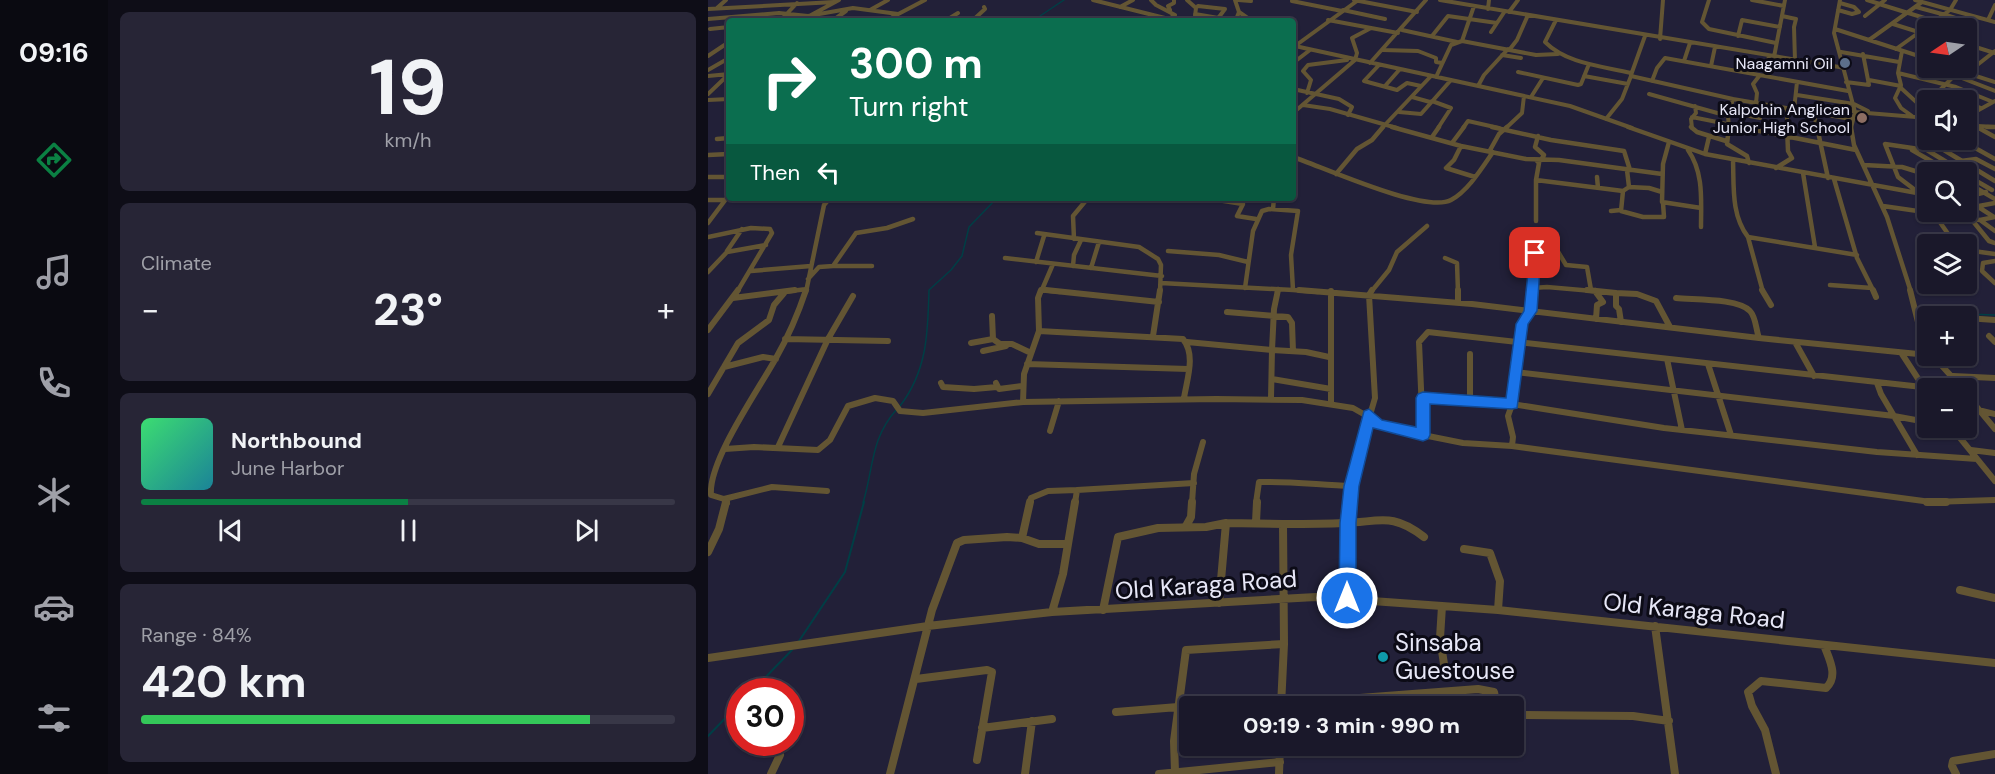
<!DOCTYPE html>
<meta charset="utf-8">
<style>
:root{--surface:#1a182a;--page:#272536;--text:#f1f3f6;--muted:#9fa0a8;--line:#383747;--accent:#0b8043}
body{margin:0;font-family:"DM Sans",sans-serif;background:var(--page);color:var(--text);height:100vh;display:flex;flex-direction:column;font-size:22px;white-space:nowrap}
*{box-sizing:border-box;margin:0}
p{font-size:20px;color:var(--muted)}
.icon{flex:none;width:33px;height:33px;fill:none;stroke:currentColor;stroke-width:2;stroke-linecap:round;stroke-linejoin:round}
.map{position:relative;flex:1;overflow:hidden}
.drawer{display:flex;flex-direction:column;gap:12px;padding:12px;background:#0e0d17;width:600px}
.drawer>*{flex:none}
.top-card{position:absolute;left:18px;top:18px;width:570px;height:183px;border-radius:6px;box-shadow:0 2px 4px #0004,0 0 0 2px var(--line);background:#0b6e4f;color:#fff;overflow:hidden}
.needle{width:39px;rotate:257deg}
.fabs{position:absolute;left:1209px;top:18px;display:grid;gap:12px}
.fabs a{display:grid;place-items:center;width:60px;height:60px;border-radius:6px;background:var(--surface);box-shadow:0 2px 4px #0004,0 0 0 2px var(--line);font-size:30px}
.speed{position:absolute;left:18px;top:678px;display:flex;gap:12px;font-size:30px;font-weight:700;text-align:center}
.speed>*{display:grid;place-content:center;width:78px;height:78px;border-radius:50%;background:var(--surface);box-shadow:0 2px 4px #0004,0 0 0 2px var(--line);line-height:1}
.speed .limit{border:9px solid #d22;background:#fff;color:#111}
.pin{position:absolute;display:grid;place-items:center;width:51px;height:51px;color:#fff;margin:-26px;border-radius:12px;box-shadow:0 3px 9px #0006}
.me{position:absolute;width:66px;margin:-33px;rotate:0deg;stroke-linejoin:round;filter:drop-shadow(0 0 4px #0008)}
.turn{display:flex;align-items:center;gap:21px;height:126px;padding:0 24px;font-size:27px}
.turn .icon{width:78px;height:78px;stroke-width:2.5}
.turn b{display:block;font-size:42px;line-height:51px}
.then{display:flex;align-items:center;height:57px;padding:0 24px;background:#0003;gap:12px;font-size:22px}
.big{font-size:45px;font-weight:700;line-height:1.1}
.drawer .card{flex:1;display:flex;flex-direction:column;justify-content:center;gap:9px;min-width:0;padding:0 21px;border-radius:9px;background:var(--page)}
.drawer .dial{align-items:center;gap:0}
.dial b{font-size:78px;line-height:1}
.song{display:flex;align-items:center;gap:18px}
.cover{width:72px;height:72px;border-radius:9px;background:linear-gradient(135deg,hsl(140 70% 55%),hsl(190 70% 35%))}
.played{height:6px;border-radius:3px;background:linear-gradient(90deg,var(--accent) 50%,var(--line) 50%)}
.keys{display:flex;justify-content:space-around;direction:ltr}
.heat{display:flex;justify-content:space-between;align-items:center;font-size:33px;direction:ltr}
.charge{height:9px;border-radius:4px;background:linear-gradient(90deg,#34c759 84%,var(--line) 0)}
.trip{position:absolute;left:471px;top:696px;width:345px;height:60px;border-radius:6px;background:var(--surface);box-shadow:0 2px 4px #0004,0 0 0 2px var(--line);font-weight:700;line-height:60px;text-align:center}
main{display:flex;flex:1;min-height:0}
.tabs{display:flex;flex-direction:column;width:108px;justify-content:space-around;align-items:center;background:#0a0a11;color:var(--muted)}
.tabs .icon{width:42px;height:42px}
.tabs .on{color:var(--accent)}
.tabs b{font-size:27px;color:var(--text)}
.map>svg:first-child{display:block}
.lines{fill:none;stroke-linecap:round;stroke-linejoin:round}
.stream-far1{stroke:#003e45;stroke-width:1.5}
.stream{stroke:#003e45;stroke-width:2}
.minor-far3{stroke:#635533;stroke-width:4}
.minor-far2{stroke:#635533;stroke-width:4.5}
.minor-far1{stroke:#635533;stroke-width:6}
.minor{stroke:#635533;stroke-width:8}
.route{fill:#1a73e8;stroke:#114b97;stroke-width:1.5}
.service-dot{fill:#5c6f8a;stroke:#0c0b16;stroke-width:2}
.education-dot{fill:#8d6e63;stroke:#0c0b16;stroke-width:2}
.culture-dot{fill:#0f9aa8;stroke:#0c0b16;stroke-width:2}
.labels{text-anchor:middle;stroke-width:6;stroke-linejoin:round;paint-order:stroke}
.far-poi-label{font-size:16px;fill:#e7e7f7;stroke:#0c0b16;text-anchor:end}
.near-street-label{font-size:24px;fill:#e7e7f7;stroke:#0c0b16}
.near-poi-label{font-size:24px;fill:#e7e7f7;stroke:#0c0b16;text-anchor:start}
</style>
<main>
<nav class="tabs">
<b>09:16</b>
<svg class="icon on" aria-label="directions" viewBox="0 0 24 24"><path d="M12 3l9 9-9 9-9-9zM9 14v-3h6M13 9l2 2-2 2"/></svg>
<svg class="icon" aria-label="music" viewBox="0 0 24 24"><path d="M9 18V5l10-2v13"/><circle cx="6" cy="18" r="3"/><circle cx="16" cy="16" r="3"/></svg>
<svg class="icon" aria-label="phone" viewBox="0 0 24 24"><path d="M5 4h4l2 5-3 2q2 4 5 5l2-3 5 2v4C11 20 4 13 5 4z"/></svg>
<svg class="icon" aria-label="climate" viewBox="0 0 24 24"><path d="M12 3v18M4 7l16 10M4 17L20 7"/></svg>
<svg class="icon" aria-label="car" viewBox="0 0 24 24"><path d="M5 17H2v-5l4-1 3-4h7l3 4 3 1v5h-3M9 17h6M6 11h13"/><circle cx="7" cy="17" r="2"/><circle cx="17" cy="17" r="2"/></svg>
<svg class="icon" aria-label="filters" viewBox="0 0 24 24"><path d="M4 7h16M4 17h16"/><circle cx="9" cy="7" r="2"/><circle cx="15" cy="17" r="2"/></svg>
</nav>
<section class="drawer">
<div class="card dial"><b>19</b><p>km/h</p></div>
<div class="card"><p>Climate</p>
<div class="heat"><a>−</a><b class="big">23°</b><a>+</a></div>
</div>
<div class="card">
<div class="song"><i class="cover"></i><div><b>Northbound</b><p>June Harbor</p></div></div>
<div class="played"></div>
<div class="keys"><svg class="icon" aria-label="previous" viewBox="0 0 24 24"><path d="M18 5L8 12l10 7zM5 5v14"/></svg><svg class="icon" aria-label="pause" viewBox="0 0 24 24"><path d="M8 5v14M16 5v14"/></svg><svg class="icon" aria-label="next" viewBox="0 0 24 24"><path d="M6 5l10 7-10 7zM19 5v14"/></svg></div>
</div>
<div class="card"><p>Range · 84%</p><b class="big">420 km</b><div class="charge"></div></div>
</section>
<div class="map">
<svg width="1287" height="774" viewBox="0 0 1287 774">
<rect width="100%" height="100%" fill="#222038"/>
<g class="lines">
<path class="stream-far1" d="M334,21L332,16L356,0
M1219,309L1229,307L1258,314L1287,315
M192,406C219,371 220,333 221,290L243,270L254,256L261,227L289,198
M155,503C166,467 162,439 189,409"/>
<path class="stream" d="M91,641L137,572L156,502
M43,692L84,650
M0,736L32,703"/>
<path class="minor-far3" d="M385,0L469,21
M443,0L448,5L467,15L461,19
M479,0L488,8L487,16L491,21
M527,0L531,12L529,17L534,21
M530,0L543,1
M646,0L709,12
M732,0L1137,68
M1001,0L994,22L1001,29L1068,43
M1044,0L1076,6
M1132,0L1126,33L1147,112L1143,128
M1159,0L1172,4
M1207,0L1287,22
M584,1L634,11
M649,1L587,46L862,106L924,128
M1171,4L1249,28
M490,6L517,9L508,21
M412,7L425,0
M1208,7L1234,14
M9,8L18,0
M0,9L126,2
M780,9L781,0
M162,10L180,0
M462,10L460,6L466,3V0
M635,10L677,19
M1130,10L1144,14L1151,12L1146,7L1132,3
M531,12L544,21
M801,12L810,0
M487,14L528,21
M1235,14L1263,23
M1074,16L1088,19L1086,27L1087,61
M1157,16L1177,0
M0,19L71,13L100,16L145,8L190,14
M620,20L690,33
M848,20L837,42C859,64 894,66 923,73
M1280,20L1287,5
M72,21L89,3
M92,21L131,0
M124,21L138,11
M177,21L217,0
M237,21L250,13
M264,21L277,9L276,7
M412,21L428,18L447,19
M1185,24L1220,35
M2,29L21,27
M1127,29L1220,59
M694,30L749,42
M783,32L797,11
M724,36L740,16L789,23
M1030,36L1034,20L1072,27
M952,39L955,0
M1161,40L1214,2
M754,41L766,6
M1258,44L1287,53
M802,49L809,40L820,15
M1188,49L1242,10L1248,0
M675,50L710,51L728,58V62L734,63
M1194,51L1190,73L1193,85L1187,98L1193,108L1204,116
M1133,52L1191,62
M794,55L813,58
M0,56L21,42
M1066,57L1077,0
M976,61L982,43
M585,63L602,50
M662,63L718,0
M671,65L656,81L689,90L699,83L713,86
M1003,66L1007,47
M1243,68L1287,82
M0,70L21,58
M1252,70L1231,91L1255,100
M810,72L870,85L873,84L881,64
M1190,73L1248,87L1285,102
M1259,73L1287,51
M923,75L937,36
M1246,75L1287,91
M0,76L21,74
M876,76L920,84
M1057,76L1061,56
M728,77L743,45L754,41L828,55L850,54
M1161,80L1193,86
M944,81L949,68L957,58L1140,91
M1138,82L1161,85L1155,54
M677,86L692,69
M770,86L776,75L800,49
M1193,88L1218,111
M585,89L631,99L644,107L640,115
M599,93L603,80L595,71L600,65L639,60
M0,94L21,74
M941,94L1020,116
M1089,95L1146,104L1160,111
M704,97L722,102
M823,97L835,78
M0,100L21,99
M724,101L743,108L730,128
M1258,102L1273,108
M1048,103L1049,93L1045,84L1052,75
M1136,104L1139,109L1147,112L1220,118
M595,105L622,109L689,128
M1079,109V128
M1086,110L1089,82
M691,112L713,114L743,80
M1021,112L1052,118L1053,104
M585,113L647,60L649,53L644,38L663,28
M1106,114L1109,128
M984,117L1039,128
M1258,117L1287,101
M898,119L914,99L923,76L1025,99L1143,119
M1258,120L1272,128
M1270,126L1287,127
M674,128L723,76
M755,128L760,121L791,128
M798,128L814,113L816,96
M984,128L983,119L988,113L987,106
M1021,128L1020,116L1025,99"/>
<path class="minor-far2" d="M684,127L753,146L818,159L851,160L954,174
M784,127L843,140L916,151L922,170
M920,127L997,154L1220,195
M983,127L989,132L1018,141
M1021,127L1019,144L1039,156L1041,163
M1031,127L1148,150
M1109,127L1120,178
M1143,127L1146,145L1179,217L1203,292
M1269,127L1287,137
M1279,127H1287
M830,136L827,147L836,155L833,160
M724,137L731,127
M1216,138L1287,181
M9,139L21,138
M1253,140L1287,159
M961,142L955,164L954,202L993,208
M744,143L756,127
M753,146L746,160L738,168L767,177
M1214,147L1255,172
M980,150C996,173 993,200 993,227
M1204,150L1242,172
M781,152L791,134L799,127
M997,154L1001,137
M0,155L21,154
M585,157C615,167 717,214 743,200C760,191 774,168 785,152
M828,160L831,163L828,180L915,191L921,187L919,170
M1025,160C1026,186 1023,215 1040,237L1149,255
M1253,161L1268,159L1287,169
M1156,165L1194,167L1220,175
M1068,168L1084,158L1080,151L1079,127
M1095,173L1107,247
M628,174L649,149L664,140L675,127
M1258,175L1284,190
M0,177H21
M889,177L890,188
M1126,179L1149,258L1166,292
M828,180V221
M1258,182L1287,199
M921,187L941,188L954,192
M915,191L913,211L935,217H956L955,203
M1211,193L1190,177L1177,144L1211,149L1214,147L1216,138
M1258,197L1278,192
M497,198L535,204L529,216L548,219
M1258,199L1286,217
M0,200H16
M1175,206L1272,220
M1271,206L1287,203
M565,209L566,198
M903,211L913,210
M1227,215L1247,244
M1287,217L1272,220L1287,231
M1264,220L1281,241L1287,243
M0,223L21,195
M329,233L431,247L450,259L453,265L452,292
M0,237L43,228L62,229L64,233L29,292
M1040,237L1055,292
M366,239L365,216L380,198
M1258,250L1287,254
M19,251L34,229
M460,251L511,255L540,262
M297,258L454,276
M737,258L749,263L750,292
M1287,261L1275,263L1274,271L1287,283
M328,262L336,236
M125,266H164
M365,266L366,255L373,240
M383,268L391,242
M43,271L103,266
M0,272L19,252L58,245
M100,279L111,267L125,266L148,233L179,228L205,219
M453,283L585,290
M1122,285L1164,288
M537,288L545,231L554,211L561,209L590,211L583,255L585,290L610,292
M824,288L827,253L836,244L849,250L858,265L879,267L883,290
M333,290L352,292
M75,292L99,289
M98,292L116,205L122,198
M333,292L345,264
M569,292L570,289
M663,292L681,270L689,252L719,226
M824,292V288L839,287L896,292"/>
<path class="minor-far1" d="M333,290L330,298L331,331L316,374L315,402L508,399L594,400L645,408L680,428L755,443L804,446L1223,502L1287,500
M338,290L451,302
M591,290L764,304L1051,338L1220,355
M750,290V302
M879,290L908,293
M1054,290L1063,305
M1165,290L1168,297
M1202,290L1213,334L1220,348
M623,291V404
M887,291L895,302L889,305L888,319
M25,298L87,290
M968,298C985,300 1030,298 1042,311C1048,317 1048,330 1051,338
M519,312L580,317L584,323L585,351
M284,316L285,339
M1258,318L1287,320
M913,322L911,309L908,306V293L929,294L948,301L962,327
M0,330L30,290
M331,331L475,339C488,355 479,379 476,398
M445,336L452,290
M1281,336L1287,342
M77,339L180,341
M479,342L564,350L566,309L570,290
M1087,342L1106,376
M263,343L285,339L292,344H304L323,353
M275,351L298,346
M762,354V401
M1194,354L1220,394
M1225,356L1254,388
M959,359L974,430
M319,364L480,369
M1000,364L1023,435
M16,367L55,357L68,359
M808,372L1186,416L1213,421L1220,425
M1245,376L1287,378
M564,379L623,389
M233,383L235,387L266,389L289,387
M288,383L291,389L314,386
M1169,383L1173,394L1209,455
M0,394L30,343L61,320L66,305L77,292
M1258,394L1287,429
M563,398L564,350L598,352L621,357
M715,398L804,404L956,428L1169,452L1269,459
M1258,407L1287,414
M1244,428L1287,481
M342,431L351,401
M715,435L711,342L720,332L1214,387
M804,446L805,437L800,416L806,399L814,324L822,311L824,290
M70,447L120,339L145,296
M17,449L46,447L110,450L122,440L140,406L167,398L185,401L192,411L215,413L315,402
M1263,450L1287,453
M369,490L486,483
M16,499L64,487L119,491
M19,503L16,499L3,495C0,461 51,389 68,358C80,337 90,314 98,290
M322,503L323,498L340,491L369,490L367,503
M484,503L486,474L495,442
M548,503L551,482C582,481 612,485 643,486
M642,503L645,473L667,398L661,295L664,290"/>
<path class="minor" d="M1219,502H1238
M548,522L549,502
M478,526L483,517L484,502
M314,538L322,502
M756,549L782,553L792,581L790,610
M0,552L11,529L18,502
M1252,590L1287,598
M639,598L642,502
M511,603L518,523
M734,606L732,638L736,664
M395,610L410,537L450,528L498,527L518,523L575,524
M344,612L355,574L367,502
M947,626L967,774
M0,658L220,626L344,612L608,597L790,610L1287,663
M208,679L279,670L284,672L269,760
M573,704L770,689L786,692L789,706
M573,706L576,644L575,524C595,524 616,524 636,523C672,522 684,512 716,537
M408,712L470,707
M806,715L925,716L961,721
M274,728L344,719
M467,772L466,741L478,650L576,644
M63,774L72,755
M182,774L224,610L249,543L256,540L299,537L314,538L331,544H359
M317,774L324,721
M451,774L572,762
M571,774L572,746
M1068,774L1057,730L1044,706L1040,692L1053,681L1118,688C1131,676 1121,659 1116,645
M1248,774L1244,766L1245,761L1287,754"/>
</g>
<path class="route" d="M827,249L833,253L829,311L820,324L809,408L804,409L722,404V435L720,439L715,441L665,428L651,486L648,523V598L646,604L639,606L633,604L631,598L632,523L636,486L656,411L661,409L674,420L708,427V398L710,394L715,392L798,398L808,324L816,311L822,253Z"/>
<circle class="service-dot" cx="1137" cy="63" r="6"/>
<circle class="education-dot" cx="1154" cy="118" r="6"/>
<circle class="culture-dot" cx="675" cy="657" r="6"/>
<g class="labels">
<g class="far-poi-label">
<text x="1125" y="69">Naagamni Oil</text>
<text x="1142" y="115">Kalpohin Anglican<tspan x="1142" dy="18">Junior High School</tspan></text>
</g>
<g class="near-street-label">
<text transform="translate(498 585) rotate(-4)" y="8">Old Karaga Road</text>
<text transform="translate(986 611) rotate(6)" y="8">Old Karaga Road</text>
</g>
<g class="near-poi-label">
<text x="687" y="651">Sinsaba<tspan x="687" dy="28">Guestouse</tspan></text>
</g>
</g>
</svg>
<div class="fabs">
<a><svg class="needle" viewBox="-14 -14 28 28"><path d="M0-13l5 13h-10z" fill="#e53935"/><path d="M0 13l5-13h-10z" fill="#9fa0a8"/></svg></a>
<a><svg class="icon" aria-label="sound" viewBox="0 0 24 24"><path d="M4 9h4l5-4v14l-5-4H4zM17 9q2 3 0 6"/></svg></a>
<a><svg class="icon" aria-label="search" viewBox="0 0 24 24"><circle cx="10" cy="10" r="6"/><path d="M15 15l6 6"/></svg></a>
<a><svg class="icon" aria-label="layers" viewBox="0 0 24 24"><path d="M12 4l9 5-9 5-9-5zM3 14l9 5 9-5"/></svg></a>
<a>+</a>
<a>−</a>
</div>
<div class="speed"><div class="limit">30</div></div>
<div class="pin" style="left:827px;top:253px;background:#d93025"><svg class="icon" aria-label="arrive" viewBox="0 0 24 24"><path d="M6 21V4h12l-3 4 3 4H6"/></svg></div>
<svg class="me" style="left:639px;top:598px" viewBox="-20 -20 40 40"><circle r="17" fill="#1a73e8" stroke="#fff" stroke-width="3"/><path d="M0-11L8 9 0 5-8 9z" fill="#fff"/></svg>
<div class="trip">09:19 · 3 min · 990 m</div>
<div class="top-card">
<div class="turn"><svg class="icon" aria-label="right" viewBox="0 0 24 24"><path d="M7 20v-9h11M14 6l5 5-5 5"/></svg><div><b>300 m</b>Turn right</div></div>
<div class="then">Then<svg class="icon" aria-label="left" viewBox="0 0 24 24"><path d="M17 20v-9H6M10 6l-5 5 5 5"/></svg></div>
</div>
</div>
</main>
